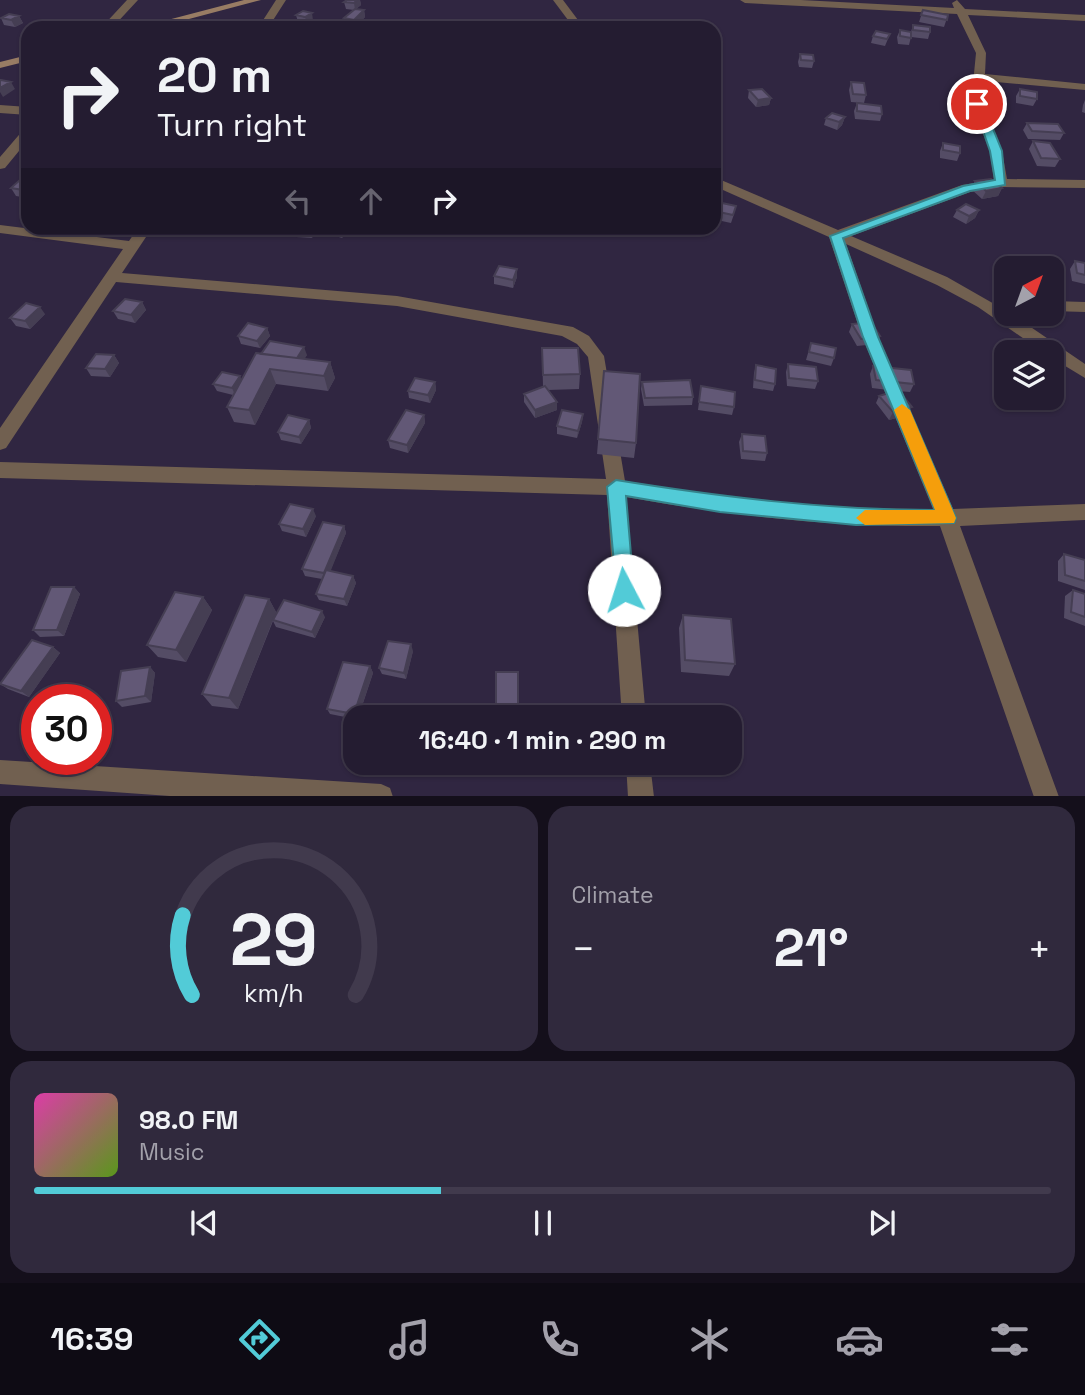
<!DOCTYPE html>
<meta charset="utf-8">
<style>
:root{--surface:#241c31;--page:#30293d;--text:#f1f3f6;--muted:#a3a1ab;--line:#413a4d;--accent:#52cbd7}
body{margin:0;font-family:"Space Grotesk",sans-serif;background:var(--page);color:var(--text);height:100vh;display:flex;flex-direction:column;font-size:26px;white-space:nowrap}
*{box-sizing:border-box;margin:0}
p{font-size:23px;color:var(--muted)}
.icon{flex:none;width:38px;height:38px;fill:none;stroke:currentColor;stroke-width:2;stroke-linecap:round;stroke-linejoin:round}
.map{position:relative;height:796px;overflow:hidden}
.side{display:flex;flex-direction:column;gap:10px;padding:10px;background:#140f1b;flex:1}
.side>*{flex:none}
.banner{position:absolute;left:21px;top:21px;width:700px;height:214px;border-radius:21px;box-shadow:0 2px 5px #0004,0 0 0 2px var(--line);background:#241c31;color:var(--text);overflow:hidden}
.needle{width:46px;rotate:41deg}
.controls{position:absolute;left:994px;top:256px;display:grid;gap:14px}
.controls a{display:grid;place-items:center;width:70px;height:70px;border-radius:14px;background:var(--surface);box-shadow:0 2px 5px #0004,0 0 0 2px var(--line);font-size:35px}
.speed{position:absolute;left:21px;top:684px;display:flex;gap:14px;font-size:35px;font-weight:700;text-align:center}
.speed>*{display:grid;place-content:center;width:91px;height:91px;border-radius:50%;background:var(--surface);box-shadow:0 2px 5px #0004,0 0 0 2px var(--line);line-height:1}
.speed .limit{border:10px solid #d22;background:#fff;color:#111}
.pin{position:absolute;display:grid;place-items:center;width:60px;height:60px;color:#fff;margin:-30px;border:4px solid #fff;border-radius:50%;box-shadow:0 2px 7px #0007}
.me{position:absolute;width:77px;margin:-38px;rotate:355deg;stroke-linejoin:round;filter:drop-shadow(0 0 5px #0008)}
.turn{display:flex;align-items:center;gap:24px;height:147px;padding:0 21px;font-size:32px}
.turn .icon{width:91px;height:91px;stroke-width:2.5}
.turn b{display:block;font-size:49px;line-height:60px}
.lanes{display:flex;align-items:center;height:66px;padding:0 21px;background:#0003;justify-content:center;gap:35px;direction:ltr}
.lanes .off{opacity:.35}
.big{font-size:52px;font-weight:700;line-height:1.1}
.side .widget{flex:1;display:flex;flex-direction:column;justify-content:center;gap:10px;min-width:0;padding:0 24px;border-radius:21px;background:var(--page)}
.side .dial{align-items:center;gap:0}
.dial svg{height:182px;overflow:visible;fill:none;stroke:var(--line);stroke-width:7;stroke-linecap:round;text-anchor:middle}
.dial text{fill:var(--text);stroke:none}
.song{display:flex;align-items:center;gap:21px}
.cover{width:84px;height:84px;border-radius:10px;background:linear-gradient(135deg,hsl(320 70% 55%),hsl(90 70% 35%))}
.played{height:7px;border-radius:4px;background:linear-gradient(90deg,var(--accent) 40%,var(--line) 40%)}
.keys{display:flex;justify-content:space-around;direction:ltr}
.heat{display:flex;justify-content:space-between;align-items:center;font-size:38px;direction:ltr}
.side .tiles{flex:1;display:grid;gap:10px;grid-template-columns:1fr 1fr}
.widget:last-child{grid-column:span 2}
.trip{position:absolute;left:343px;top:705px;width:399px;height:70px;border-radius:21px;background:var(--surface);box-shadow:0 2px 5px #0004,0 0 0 2px var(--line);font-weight:700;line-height:70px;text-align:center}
.tab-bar{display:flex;height:112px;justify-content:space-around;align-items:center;background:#0e0b14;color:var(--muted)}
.tab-bar .icon{width:49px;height:49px}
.tab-bar .selected{color:var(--accent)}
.tab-bar b{font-size:32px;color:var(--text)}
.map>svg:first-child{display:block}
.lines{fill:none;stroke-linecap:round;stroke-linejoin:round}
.street{fill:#716050;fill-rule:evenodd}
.secondary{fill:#987c64;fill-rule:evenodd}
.wall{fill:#544c65}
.shaded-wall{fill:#453e53}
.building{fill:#625876;stroke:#453e53;stroke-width:2}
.route{fill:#52cbd7;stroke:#35848c;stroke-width:2}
.slow{fill:#f59e0b}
</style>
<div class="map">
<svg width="1085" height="797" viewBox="0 0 1085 797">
<rect width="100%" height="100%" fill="#302641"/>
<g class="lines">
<path class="street" d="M127,0H138L112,28H101Z
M276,0H286L268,28H258Z
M553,0H563L584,28H574Z
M740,0H801L954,8L952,3L957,0L965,9L1085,15V21L968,15L986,53L985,74L1085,84V90L985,81L983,104L1002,151L1007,179L1085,180V188L1001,187L970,192L851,236L947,277L1010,313L1085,364V378L1052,358V352H1043L978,307L937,285L846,244L878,336L953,509L1085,504V520L960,526L1059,797H1034L940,526C831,527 733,516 626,497L646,718H622L607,495L0,478V462L606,479L588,357L577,344L562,336L397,306L116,282L6,448L0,450V428L123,249L0,233V225L129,241L138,228H152L122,273L397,296L573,327L589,336L604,356L625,481C728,498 829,510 933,509L862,336L829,237L714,186V177L838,230L962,185L994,180L990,151L971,104L976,53L957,14L745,3Z
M0,105L28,107V115L0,113Z
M28,128V140L5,168L0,169V157L24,129Z
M1052,301L1085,302V312L1052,311Z
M0,760L381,784L390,788L393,797H184L0,784Z
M626,763H650L654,797H628Z"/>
<path class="secondary" d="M244,0H261L155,28H137Z
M28,55V61L0,68V62Z"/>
</g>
<path class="wall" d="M347,0H360L361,5L356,9L364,10L365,17L355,27L345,25L344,18L354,10L346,9L344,2Z
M923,10L948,15L944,27L919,22Z
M296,15L313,20L307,24L298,22Z
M19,16L23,23L15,27L4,25L1,18Z
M913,25L930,32L928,39L911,37L909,45L898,44L897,37L900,30L911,32Z
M890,34L885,46L871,43L873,36Z
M800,54L814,61L812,68L799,67L798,62Z
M851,82L866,95L864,103L851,102L849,90Z
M1020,89L1037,99L1033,106L1016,103V96Z
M749,90L771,98L769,105L756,107L748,98Z
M1085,100V113L1082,112L1083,105Z
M857,103L882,114L880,121L855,119L854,111Z
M845,117L842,125L837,130L824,125L826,118Z
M1027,123L1064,133L1060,140L1028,139L1023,130Z
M1033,141L1060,159L1055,167L1037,166L1029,149Z
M943,143L960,153L957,161L940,158V151Z
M28,181V198L16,196L11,188Z
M975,181L1002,188L998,196L982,199L971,189Z
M957,210H979L975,218L966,224L953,217Z
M719,212L734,214L731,223L717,220Z
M279,228H316L312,238L281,236Z
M327,228H350V229L342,238L329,234Z
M1075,261L1085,263V284L1072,281L1070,269Z
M494,276L517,277L513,288L494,284Z
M142,302L146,310L135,323L118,319L113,311Z
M45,314L30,329L16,326L10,318Z
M852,324L880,336L877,344L857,346L849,332Z
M267,328L270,336L260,348L241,344L238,336Z
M811,343L834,358L831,366L806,360Z
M542,348L580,374L579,389L548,390L557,402V410L535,418L524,402V394L543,387Z
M114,355L119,363L110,377L91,376L86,368Z
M307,355L304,359L330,362L335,378L328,391L276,384L255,425L234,422L227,407L233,395L217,391L213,384L242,379Z
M788,364L818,381L815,389L787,386L786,372Z
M756,365L775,384L773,391L753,388L754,373Z
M873,366L914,384L910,392L898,391L907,415L889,420L876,403L879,396L896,391L872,388L870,374Z
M604,371L636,443L634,458L597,454Z
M435,382L436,390L430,403L409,398L408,391Z
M642,382L693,397L692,405L644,406L641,389Z
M701,386L734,407L732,415L698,410Z
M583,414L582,422L577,438L557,434V426Z
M424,415L425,423L408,453L390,448L388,440Z
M309,420L311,428L301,444L281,440L278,432Z
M742,434L767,453L765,461L741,459L739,442Z
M316,516L306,537L282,531L279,524Z
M344,526L346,533L330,571L353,576L356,583L347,606L319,600L316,594L322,579L305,576L302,569Z
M1064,554L1085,560V590L1058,581V561Z
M74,587L80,594L64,636L40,637L33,630Z
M1073,590L1085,594V626L1064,618L1065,596Z
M203,597L212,610L186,662L158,657L147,645Z
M269,599L276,612L274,618L325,617L315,638L276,627L273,621L238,709L212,706L202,694Z
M683,615L735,664L729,676L681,672L679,628Z
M53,647L60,653L29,697L8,689L0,684Z
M413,651L406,679L382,674L379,668Z
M370,666L373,673L358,718H355V719L330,714L327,709Z
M150,667L155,673L151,702L122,707L116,701Z"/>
<path class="shaded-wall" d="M357,0H360L361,5L355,10L354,3Z
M364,10L365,17L355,27L354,20Z
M312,13L313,20L307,24L305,17Z
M19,16L23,23L15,27L11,20Z
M11,82L15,89L3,97L0,92V88Z
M771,98L769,105L756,107L758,100Z
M845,117L842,125L837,130L839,122Z
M28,187V198L23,190Z
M1002,188L998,196L982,199L986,191Z
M979,210L975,218L966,224L969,216Z
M311,228H316L312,238L310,230Z
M343,228H350V229L342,238L341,230Z
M517,269V277L513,288V280Z
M142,302L146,310L135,323L131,315Z
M40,307L45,314L30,329L25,321Z
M267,328L270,336L260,348L257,341Z
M304,347L307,355L298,369L296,361Z
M114,355L119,363L110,377L105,369Z
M330,362L335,378L328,391L324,376Z
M270,369L276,384L255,425L249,410Z
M240,376L244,384L235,395L232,388Z
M435,382L436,390L430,403L428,395Z
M557,402V410L535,418V410Z
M912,407L907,415L889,420L893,412Z
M583,414L582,422L577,438L578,431Z
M424,415L425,423L408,453L407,445Z
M309,420L311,428L301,444L299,437Z
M313,509L316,516L306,537L303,529Z
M344,526L346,533L327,580L324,573Z
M353,576L356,583L347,606L344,599Z
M74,587L80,594L64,636L57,630Z
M203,597L212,610L186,662L176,650Z
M269,599L276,612L238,709L229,698Z
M322,611L325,617L315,638L312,632Z
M411,644L413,651L406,679L404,673Z
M53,647L60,653L29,697L21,691Z
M370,666L373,673L358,718H356L354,714Z
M150,667L155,673L151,702L145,696Z"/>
<path class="building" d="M347,0H357L354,3L344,2Z
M355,9L364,10L354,20L344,18Z
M923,10L948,15L947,20L921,15Z
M303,11L312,13L305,17L296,15Z
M9,14L19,16L11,20L1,18Z
M913,25L930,27V32L913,30Z
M900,30L911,32V38L900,36Z
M876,31L890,34L887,39L873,36Z
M800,54L813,55L814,61L801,60Z
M0,80H1L11,82L0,88Z
M851,82L864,83L866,95L853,94Z
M762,89L771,98L758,100L749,90Z
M1020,89L1037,92V99L1020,96Z
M857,103L881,106L882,114L857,111Z
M832,113L845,117L839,122L826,118Z
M1027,123L1058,124L1064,133L1032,131Z
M1033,141L1050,143L1060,159L1041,158Z
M943,143L960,146V153L943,150Z
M21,179L28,181V187L23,190L11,188Z
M991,179L1002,188L986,191L975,181Z
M722,203L736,206L733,215L719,212Z
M966,204L979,210L969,216L957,210Z
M279,228H311L310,230Z
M1075,261L1085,263V275L1077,273Z
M499,266L517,269L513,280L494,276Z
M125,299L142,302L131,315L113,311Z
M26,303L40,307L25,321L10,318Z
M871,322L880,336L861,339L852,324Z
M248,323L267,328L257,341L238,336Z
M270,341L304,347L297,358L261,354Z
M811,343L836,348L834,358L809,352Z
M542,348H578L580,374L543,375Z
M256,353L330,362L324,376L270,369L249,410L227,407Z
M96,354L114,355L105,369L86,368Z
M788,364L816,367L818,381L789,378Z
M756,365L776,369L775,384L755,380Z
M873,366L911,370L914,384L876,380Z
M604,371L640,374L636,443L598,439Z
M222,372L240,376L232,388L213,384Z
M415,378L435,382L428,395L408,391Z
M690,380L693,397L645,398L642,382Z
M545,386L557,402L535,410L524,394Z
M701,386L735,392L734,407L699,402Z
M898,390L912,407L893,412L879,396Z
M406,410L424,415L407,445L388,440Z
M562,410L583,414L578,431L557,426Z
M288,415L309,420L299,437L278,432Z
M742,434L765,436L767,453L743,451Z
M290,504L313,509L303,529L279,524Z
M323,522L344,526L324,573L302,569Z
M1064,554L1085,560V581L1065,575Z
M326,570L353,576L344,599L316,594Z
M51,587H74L57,630H33Z
M1073,590L1085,594V617L1071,612Z
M175,592L203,597L176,650L147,645Z
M245,595L269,599L229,698L202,694Z
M284,600L322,611L312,632L273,620Z
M683,615L731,619L735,664L685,660Z
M32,640L53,647L21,691L0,684Z
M388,641L411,644L404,673L379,668Z
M343,662L370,666L354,714L327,709Z
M150,667L145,696L116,701L121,671Z
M496,672H518V718H496Z"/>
<path class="route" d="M973,102L983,104L1002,151L1005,185L970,191L843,238L878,337L956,518L954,523L856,525L720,512L626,496L634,590L631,596L624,598L617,596L607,487L616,480C722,497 827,510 935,510L863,337L830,236L963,186L995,180L990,151Z"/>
<path class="slow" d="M902,404L910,410L956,518L954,523L865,525L856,518L865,510H935L894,410Z"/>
</svg>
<div class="controls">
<a><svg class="needle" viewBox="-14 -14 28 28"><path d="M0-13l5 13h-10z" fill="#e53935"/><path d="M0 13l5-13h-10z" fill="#a3a1ab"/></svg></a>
<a><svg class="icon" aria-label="layers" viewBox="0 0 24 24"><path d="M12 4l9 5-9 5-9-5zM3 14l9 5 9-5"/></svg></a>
</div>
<div class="speed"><div class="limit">30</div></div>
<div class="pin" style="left:977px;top:104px;background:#d93025"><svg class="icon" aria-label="arrive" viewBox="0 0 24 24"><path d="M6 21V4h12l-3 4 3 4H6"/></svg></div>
<svg class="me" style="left:624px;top:590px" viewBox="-20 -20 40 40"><circle r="19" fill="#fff"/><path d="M0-13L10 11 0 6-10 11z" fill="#52cbd7"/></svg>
<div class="trip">16:40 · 1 min · 290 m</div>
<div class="banner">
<div class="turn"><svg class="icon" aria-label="right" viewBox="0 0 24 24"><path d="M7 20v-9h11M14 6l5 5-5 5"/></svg><div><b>20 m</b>Turn right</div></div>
<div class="lanes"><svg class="icon off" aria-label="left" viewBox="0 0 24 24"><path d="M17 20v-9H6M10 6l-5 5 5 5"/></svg><svg class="icon off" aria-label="ahead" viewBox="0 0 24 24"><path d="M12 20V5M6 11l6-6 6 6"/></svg><svg class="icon" aria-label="right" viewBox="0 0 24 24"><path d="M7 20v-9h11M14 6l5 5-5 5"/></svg></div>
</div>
</div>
<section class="side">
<div class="tiles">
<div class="widget dial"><svg viewBox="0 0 100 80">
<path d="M14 69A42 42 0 1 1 86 69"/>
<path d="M14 69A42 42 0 0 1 10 34" stroke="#52cbd7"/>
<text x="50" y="56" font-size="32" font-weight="700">29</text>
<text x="50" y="72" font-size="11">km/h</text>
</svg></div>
<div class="widget"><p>Climate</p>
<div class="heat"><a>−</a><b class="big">21°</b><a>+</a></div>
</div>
<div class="widget">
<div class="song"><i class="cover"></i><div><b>98.0 FM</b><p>Music</p></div></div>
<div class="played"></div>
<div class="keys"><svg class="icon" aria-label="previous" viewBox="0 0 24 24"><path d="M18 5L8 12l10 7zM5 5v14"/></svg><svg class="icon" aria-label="pause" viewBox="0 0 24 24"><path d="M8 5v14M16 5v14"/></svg><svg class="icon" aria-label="next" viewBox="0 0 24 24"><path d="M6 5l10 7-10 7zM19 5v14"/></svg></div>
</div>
</div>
</section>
<nav class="tab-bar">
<b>16:39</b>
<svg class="icon selected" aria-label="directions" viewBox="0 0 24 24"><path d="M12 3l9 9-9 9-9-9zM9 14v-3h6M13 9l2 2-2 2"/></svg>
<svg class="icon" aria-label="music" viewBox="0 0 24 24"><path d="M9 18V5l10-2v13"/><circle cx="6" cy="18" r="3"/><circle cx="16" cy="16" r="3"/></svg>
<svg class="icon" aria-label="phone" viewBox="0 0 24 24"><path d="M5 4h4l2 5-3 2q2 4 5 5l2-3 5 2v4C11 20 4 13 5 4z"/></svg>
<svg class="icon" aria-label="climate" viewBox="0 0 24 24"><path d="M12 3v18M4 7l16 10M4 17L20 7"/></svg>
<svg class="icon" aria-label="car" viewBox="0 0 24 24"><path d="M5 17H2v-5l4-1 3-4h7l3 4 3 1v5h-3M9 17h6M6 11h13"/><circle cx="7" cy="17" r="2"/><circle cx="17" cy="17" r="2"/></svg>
<svg class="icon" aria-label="filters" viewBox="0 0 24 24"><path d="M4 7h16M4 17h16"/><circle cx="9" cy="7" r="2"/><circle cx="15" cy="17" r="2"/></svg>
</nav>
